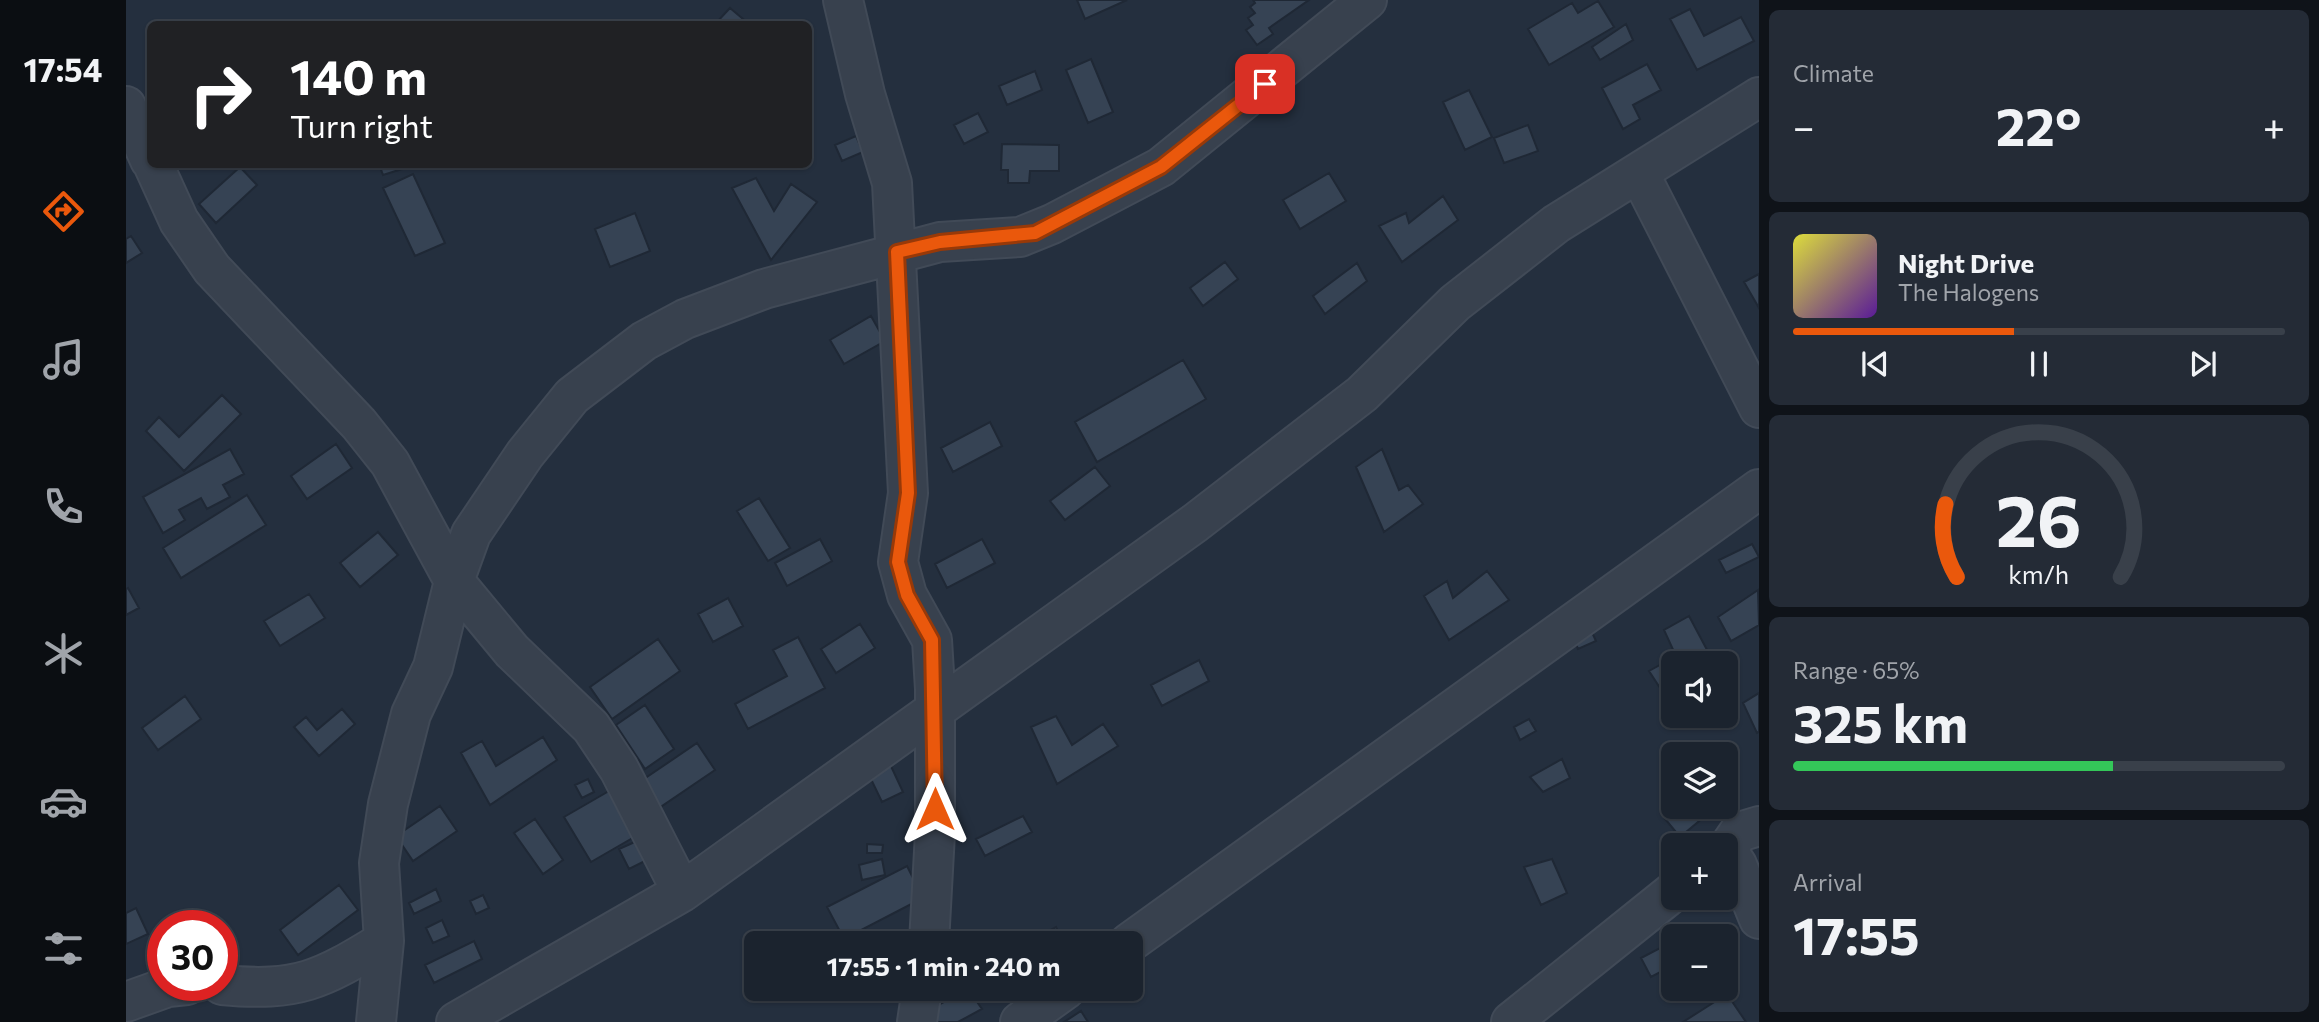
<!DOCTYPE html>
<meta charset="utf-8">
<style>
:root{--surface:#1b232e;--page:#242b36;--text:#f1f3f6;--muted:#a0a4aa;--line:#39404a;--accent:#ea580c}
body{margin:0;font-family:Commissioner,sans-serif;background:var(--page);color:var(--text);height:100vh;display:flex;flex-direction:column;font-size:26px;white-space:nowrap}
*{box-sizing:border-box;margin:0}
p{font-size:23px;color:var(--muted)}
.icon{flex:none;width:38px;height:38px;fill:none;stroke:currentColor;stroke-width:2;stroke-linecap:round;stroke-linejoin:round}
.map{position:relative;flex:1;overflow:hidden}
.drawer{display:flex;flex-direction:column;gap:10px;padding:10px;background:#0f1319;width:560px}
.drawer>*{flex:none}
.banner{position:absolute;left:21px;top:21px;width:665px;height:147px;border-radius:10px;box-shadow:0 2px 5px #0004,0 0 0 2px var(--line);background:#202124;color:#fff;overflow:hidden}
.tools{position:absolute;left:1535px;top:651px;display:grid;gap:14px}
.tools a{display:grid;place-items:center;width:77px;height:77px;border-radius:10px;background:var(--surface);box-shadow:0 2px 5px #0004,0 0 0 2px var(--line);font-size:35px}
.speed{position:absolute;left:21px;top:910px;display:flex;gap:14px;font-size:35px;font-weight:700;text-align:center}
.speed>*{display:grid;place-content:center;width:91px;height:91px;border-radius:50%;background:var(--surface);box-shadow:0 2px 5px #0004,0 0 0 2px var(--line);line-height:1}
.speed .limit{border:10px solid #d22;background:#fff;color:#111}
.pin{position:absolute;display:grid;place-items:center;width:60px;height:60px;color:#fff;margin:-30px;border-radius:14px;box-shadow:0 4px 10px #0006}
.me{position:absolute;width:77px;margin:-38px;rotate:0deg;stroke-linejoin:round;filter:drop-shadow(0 0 5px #0008)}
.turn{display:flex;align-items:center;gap:24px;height:147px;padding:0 28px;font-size:32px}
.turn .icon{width:91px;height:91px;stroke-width:2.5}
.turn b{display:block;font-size:49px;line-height:60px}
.big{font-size:52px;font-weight:700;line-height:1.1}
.drawer .tile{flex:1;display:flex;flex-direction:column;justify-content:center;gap:10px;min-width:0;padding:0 24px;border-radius:10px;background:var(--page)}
.drawer .dial{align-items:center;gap:0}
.dial svg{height:182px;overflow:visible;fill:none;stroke:var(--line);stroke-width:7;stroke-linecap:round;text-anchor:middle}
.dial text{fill:var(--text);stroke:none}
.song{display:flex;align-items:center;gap:21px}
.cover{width:84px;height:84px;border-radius:10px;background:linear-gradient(135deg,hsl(60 70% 55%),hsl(270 70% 35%))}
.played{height:7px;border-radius:4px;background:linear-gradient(90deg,var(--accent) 45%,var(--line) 45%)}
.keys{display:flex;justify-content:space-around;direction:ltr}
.heat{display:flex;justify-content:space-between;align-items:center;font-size:38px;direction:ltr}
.charge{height:10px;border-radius:5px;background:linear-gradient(90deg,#34c759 65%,var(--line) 0)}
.trip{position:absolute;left:618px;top:931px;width:399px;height:70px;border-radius:10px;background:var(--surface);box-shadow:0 2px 5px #0004,0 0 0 2px var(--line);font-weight:700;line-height:70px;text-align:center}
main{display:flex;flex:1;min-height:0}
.dock{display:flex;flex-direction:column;width:126px;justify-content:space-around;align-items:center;background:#0b0e12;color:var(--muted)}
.dock .icon{width:49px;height:49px}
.dock .current{color:var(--accent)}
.dock b{font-size:32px;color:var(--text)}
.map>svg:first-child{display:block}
.building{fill:#364354;stroke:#1f2835;stroke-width:2}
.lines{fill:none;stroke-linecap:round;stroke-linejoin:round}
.minor-casing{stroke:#414a57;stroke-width:42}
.minor{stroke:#38414e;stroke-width:38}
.route-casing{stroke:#983908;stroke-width:18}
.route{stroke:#ea580c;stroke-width:12}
</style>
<main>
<nav class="dock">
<b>17:54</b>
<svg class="icon current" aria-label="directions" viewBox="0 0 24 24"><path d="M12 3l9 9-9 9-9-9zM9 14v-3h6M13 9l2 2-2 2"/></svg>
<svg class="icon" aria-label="music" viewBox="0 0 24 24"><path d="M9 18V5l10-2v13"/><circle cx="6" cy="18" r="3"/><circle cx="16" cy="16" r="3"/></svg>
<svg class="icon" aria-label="phone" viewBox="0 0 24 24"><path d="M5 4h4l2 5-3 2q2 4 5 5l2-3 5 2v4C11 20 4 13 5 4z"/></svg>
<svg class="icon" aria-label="climate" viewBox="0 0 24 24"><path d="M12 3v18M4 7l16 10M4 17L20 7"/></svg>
<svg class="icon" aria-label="car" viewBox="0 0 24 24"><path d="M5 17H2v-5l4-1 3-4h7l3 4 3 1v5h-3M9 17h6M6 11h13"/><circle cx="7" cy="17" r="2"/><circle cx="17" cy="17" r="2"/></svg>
<svg class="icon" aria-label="filters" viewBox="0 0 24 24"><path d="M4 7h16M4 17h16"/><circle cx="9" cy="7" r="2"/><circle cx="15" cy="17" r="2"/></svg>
</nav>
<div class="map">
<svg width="1633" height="1022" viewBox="0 0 1633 1022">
<rect width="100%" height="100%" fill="#242f3e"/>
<path class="building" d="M951,0H1001L959,19Z
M1127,0H1183L1143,28L1147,34L1131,45L1120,30L1127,25L1122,18L1129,13L1124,7L1129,3Z
M1472,1L1488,27L1423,65L1402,29L1446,3L1452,13Z
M604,8L623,24H589Z
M1564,9L1578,36L1615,17L1628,41L1571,70L1544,19Z
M1500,24L1507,40L1474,60L1466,47Z
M965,59L987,112L962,123L940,70Z
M1521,64L1535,90L1507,105L1514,119L1497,129L1476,88Z
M909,71L916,90L881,105L873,86Z
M1343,90L1366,137L1339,150L1317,102Z
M852,113L862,132L838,144L828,125Z
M1402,125L1412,151L1378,163L1368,138Z
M730,136L737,152L716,161L709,145Z
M876,144L933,145V171H904L903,183H882V170H875Z
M253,164H292L257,175Z
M114,167L131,185L90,223L73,204Z
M1203,173L1220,201L1174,229L1157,200Z
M287,174L319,243L289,256L257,188Z
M630,178L648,211L665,184L691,202L645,260L606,188Z
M1317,196L1332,220L1276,262L1253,226L1280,213L1283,223Z
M509,213L524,251L484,267L469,229Z
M5,236L16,253L0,263V239Z
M1099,262L1112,279L1077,306L1064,288Z
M1231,263L1241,281L1199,314L1187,296Z
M1633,274V308L1618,282Z
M745,316L759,341L718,364L704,340Z
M1057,360L1080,399L971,462L949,422Z
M96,395L115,414L58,471L20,431L33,417L53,437Z
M864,422L876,446L827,472L815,448Z
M210,444L226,468L181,499L165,476Z
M104,449L118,474L97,485L104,497L81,509L75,498L53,510L59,520L37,533L17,497Z
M1256,449L1273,490L1282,485L1297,504L1258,532L1230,467Z
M969,467L984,486L939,520L924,501Z
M121,495L140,525L55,578L37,548Z
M633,498L664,548L642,561L611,511Z
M252,532L272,555L234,587L214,563Z
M694,539L706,561L661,586L649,563Z
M856,539L869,563L821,588L809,564Z
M1626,544L1633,557L1600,573L1593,560Z
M1361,571L1383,600L1323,640L1298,596L1321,581L1327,598Z
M2,588L13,608L0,615V589Z
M1632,590L1633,625L1605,641L1592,617Z
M183,594L199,618L154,646L138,621Z
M602,598L617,626L587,642L572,614Z
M1563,616L1588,663H1547V689L1538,694L1523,671L1550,656L1538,630Z
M734,624L749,648L710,673L695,649Z
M1464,628L1470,641L1452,649L1447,637Z
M672,637L699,688L622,729L609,704L661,676L647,650Z
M532,639L554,671L486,719L464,687Z
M1073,660L1083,681L1036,706L1025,685Z
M1633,693V732L1631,733L1617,703Z
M59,696L75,719L32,750L16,728Z
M519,705L548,749L519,769L490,725Z
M216,709L229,724L193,756L168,727L180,717L191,730Z
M930,716L946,745L977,724L992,746L931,784L905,727Z
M1403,719L1410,731L1394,740L1388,727Z
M417,737L431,760L364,805L335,753L356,741L370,766Z
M571,743L589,770L533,808L515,781Z
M1436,759L1444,778L1417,792L1404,777Z
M764,764L777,792L756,802L743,775Z
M462,779L468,792L456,798L449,785Z
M483,791L510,836L465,862L438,817Z
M1547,804V807H1590L1554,837L1535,814Z
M314,806L331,831L287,861L270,836Z
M897,816L906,832L859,856L850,839Z
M409,819L437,860L417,874L388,833Z
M511,841L521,860L503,869L493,849Z
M741,844L757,845L756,853H741Z
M756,859L759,875L736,880L733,865Z
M1426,859L1441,893L1415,905L1398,867Z
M781,866L797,898L718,939L701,907Z
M213,885L232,910L172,955L154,930Z
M310,889L315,901L288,914L283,903Z
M357,895L363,908L350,914L344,901Z
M10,908L22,934L0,944V913Z
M316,920L323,936L307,943L300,928Z
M930,927L938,943H900Z
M348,941L356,959L308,983L299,965Z
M1534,948L1544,967L1525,977L1515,958Z
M842,989L856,1009L832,1022H802L797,1013Z
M1601,994L1620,1022H1557Z
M955,1011L962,1022H938Z"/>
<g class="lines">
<g class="minor-casing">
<path id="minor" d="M717,0L739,94L766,183L782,493L772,562L781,595L806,640L809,689V833L803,943
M0,106L24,160
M27,164L53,221L86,269L233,424L264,463L328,581L386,651L465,727L493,769L556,892
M1513,173L1633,408
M1601,850L1611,865L1633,919
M1600,851L1613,832L1633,826
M1003,943L1633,489
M96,985C172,992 195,980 258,941
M0,1002L42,987L61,985
M250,1022L258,941L253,863L262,804L285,714L307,667L328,581L345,534L399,454L446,396L518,341L559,319L638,289L814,242L894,237L926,224L1035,167L1241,0
M330,1022L556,892L1069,523L1236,394L1329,303L1430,224L1633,97
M791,1022L796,989
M894,1022L940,989
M1385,1022L1547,892"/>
</g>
<use href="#minor" class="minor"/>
</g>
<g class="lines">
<g class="route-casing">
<path id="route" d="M809,809L806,640L781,595L772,562L782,493L771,252L814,242L909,233L1035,167L1139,84"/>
</g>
<use href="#route" class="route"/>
</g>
</svg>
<div class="tools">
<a><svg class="icon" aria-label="sound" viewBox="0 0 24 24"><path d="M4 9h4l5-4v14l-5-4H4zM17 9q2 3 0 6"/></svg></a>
<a><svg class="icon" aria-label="layers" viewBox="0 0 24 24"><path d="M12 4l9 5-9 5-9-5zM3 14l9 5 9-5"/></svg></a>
<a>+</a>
<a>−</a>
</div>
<div class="speed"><div class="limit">30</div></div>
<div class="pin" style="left:1139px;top:84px;background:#d93025"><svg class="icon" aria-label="arrive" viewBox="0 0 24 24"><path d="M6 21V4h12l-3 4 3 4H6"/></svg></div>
<svg class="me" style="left:809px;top:809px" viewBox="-20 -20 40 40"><path d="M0-17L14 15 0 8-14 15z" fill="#ea580c" stroke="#fff" stroke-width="4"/></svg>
<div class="trip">17:55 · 1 min · 240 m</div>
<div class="banner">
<div class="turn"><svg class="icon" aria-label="right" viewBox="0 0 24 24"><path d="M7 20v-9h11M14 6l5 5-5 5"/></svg><div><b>140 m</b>Turn right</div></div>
</div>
</div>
<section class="drawer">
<div class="tile"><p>Climate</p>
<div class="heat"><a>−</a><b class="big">22°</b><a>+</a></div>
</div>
<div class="tile">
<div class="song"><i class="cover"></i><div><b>Night Drive</b><p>The Halogens</p></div></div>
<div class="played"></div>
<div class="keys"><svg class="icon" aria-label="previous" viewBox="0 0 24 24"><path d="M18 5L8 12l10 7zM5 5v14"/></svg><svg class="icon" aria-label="pause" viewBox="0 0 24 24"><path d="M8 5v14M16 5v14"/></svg><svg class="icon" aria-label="next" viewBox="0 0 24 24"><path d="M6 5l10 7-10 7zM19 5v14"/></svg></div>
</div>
<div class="tile dial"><svg viewBox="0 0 100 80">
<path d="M14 69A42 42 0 1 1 86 69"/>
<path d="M14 69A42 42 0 0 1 9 37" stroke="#ea580c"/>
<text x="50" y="56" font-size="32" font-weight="700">26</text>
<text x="50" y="72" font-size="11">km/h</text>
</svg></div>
<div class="tile"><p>Range · 65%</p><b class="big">325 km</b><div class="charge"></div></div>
<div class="tile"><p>Arrival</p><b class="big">17:55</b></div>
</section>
</main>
